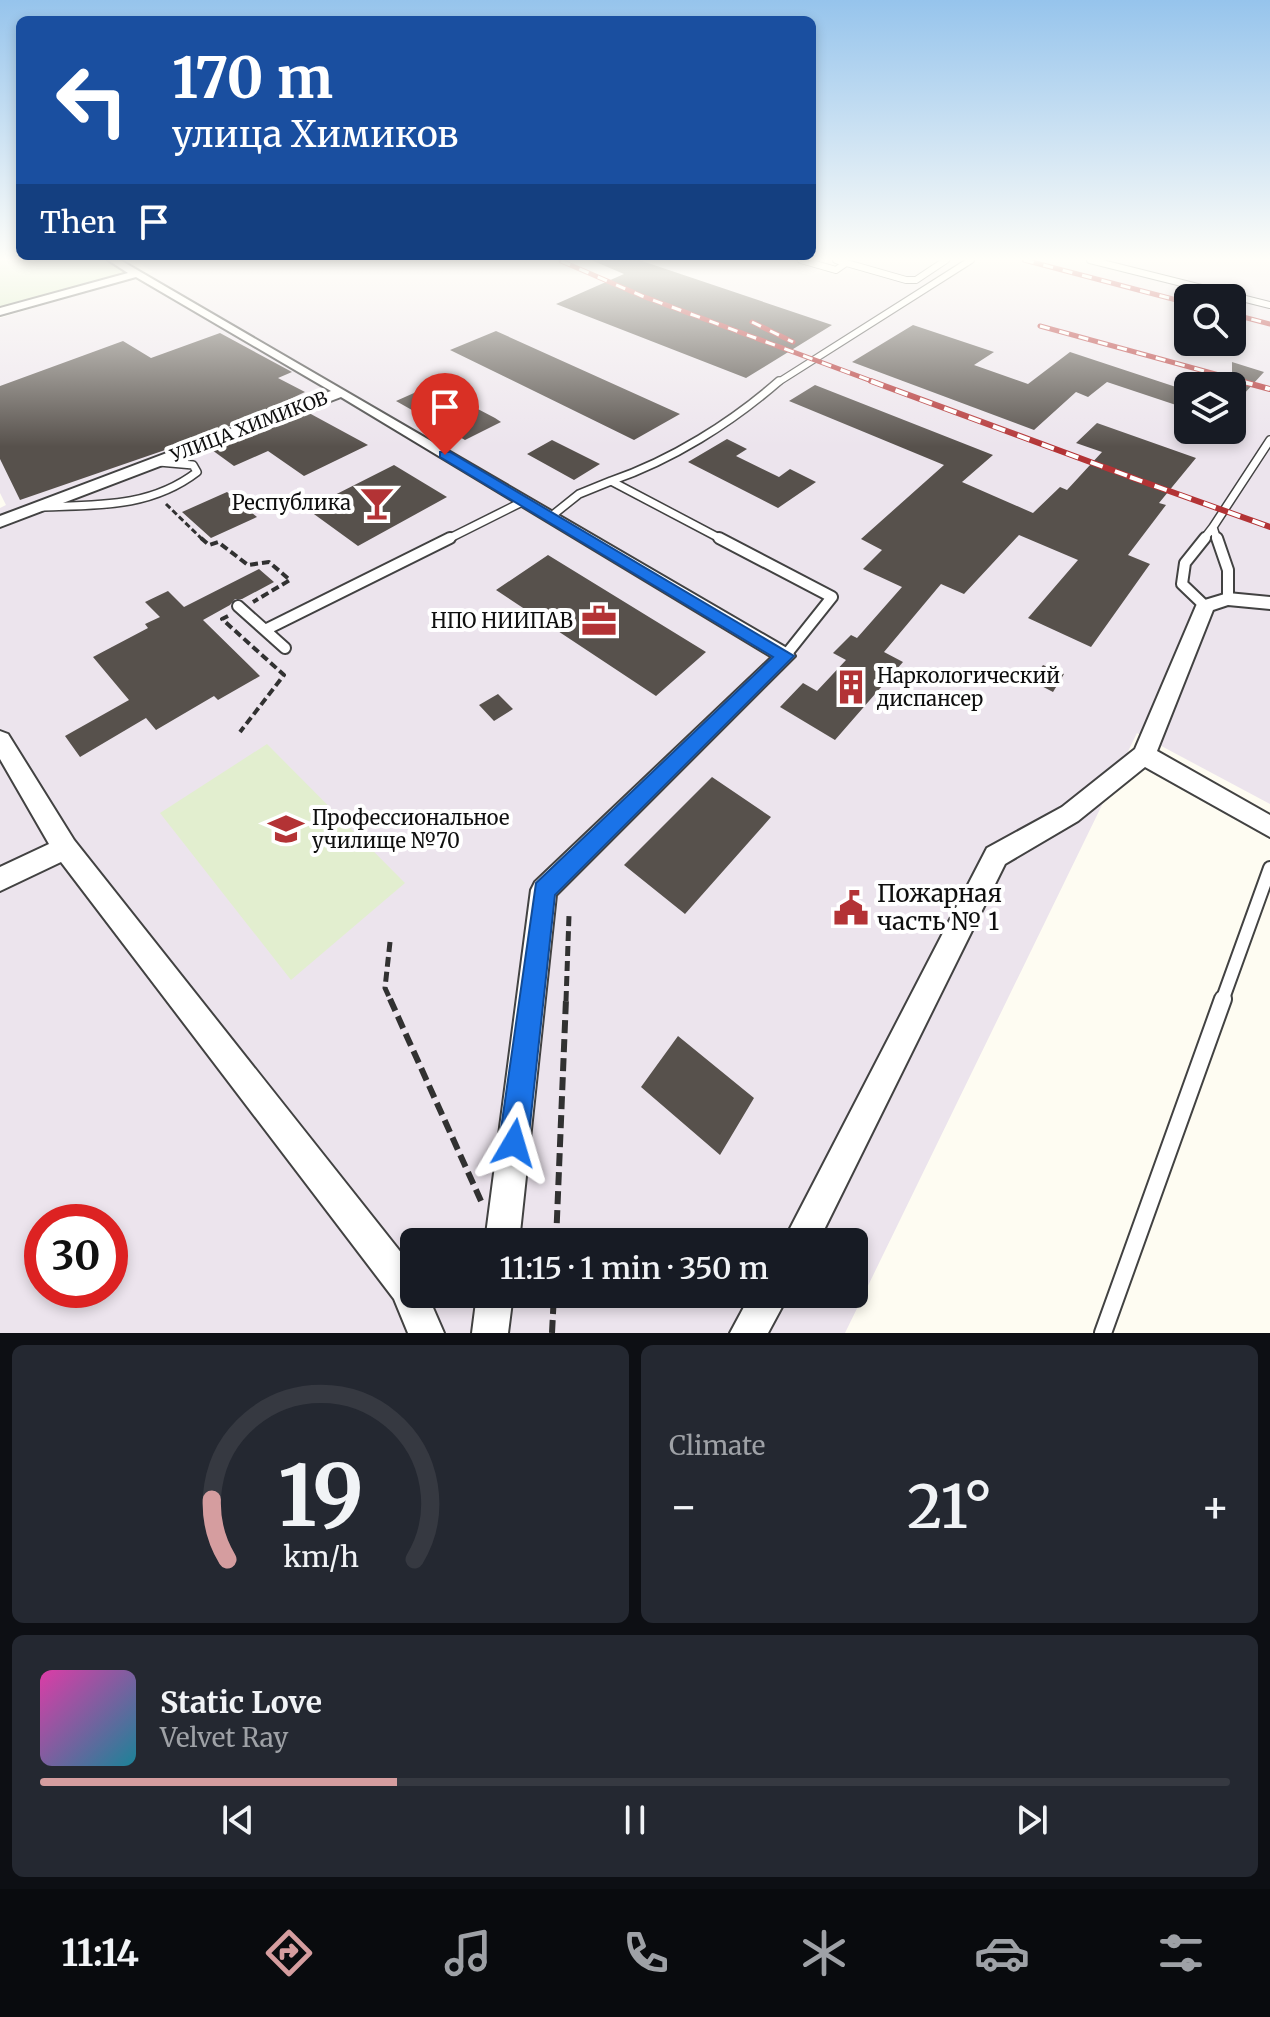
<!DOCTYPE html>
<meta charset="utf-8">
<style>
:root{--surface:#171b24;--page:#242831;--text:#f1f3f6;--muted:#9ea1a6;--line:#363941;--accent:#d59d9f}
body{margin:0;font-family:Merriweather,serif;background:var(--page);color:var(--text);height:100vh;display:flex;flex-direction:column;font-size:30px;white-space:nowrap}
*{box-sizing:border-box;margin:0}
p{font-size:26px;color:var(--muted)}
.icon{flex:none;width:44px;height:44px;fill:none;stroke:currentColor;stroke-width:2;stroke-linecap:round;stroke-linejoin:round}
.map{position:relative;height:1333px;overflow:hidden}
.sheet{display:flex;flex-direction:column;gap:12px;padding:12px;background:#0d0f14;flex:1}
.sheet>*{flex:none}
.banner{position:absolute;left:16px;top:16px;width:800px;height:244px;border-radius:12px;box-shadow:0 4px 12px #0003;background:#1a4fa0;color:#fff;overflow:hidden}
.fabs{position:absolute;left:1174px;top:284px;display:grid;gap:16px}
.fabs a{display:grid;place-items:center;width:72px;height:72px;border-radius:12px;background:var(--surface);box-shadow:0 4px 12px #0003;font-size:40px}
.speed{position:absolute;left:24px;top:1204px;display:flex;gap:16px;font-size:40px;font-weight:700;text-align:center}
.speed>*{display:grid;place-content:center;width:104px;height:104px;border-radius:50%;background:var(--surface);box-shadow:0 4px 12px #0003;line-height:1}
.speed .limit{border:12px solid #d22;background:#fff;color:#111}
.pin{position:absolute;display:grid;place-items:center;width:68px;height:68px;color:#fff;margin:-82px -34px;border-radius:50% 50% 50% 0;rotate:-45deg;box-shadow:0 0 8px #0007}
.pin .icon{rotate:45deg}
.me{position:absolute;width:88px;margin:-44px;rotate:7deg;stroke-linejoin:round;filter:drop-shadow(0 0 6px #0008)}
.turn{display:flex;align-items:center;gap:28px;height:168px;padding:0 24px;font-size:36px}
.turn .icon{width:104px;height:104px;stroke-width:2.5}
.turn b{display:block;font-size:56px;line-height:68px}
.then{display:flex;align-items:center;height:76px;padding:0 24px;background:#0003;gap:16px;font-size:30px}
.big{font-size:60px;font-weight:600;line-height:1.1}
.sheet .widget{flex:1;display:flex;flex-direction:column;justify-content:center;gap:12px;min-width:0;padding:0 28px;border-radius:12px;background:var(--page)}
.sheet .dial{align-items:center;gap:0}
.dial svg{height:208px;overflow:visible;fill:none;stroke:var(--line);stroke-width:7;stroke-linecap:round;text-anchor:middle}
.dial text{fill:var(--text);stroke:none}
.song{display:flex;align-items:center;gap:24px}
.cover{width:96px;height:96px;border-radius:12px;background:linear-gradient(135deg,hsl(320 70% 55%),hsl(190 70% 35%))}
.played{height:8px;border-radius:4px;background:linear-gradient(90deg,var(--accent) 30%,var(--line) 30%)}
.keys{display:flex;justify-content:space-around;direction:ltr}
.heat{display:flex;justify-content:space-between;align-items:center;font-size:44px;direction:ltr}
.sheet .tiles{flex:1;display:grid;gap:12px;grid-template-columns:1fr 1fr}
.widget:last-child{grid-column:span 2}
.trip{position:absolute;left:400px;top:1228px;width:468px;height:80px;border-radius:12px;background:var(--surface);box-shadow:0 4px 12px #0003;font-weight:600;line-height:80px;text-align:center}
.tabs{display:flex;height:128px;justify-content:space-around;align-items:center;background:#090b0e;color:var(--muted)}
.tabs .icon{width:56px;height:56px}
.tabs .active{color:var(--accent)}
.tabs b{font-size:36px;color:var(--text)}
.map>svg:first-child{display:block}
.industrial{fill:#ece4ed;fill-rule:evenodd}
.green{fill:#d2e6be}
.pitch{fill:#e2eecf}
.building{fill:#57514c}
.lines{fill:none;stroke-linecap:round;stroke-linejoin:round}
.service-far4-casing{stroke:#424242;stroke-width:8}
.service-far3-casing{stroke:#424242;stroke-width:10}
.service-far2-casing{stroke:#424242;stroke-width:14}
.service-far1-casing{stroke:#424242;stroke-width:16}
.service-casing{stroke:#424242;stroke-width:20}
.minor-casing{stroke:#424242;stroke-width:4}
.path-far3{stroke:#313131;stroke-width:3;stroke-dasharray:6 3;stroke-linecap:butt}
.path-far2{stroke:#313131;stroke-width:4;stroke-dasharray:8 4;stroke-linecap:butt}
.path-far1{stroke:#313131;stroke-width:5;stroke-dasharray:10 5;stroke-linecap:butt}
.path{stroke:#313131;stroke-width:6;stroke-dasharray:13 6;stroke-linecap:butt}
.service-far4{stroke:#fff;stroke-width:6}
.service-far3{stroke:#fff;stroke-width:7}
.service-far2{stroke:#fff;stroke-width:10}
.service-far1{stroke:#fff;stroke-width:12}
.service{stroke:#fff;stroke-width:16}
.minor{fill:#fff;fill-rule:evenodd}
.rail-far1-casing{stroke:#b33335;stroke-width:5}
.rail-casing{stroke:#b33335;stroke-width:6}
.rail-far1{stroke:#fff;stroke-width:3;stroke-dasharray:10;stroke-linecap:butt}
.rail{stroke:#fff;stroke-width:4;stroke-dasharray:13;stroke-linecap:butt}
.route{fill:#1a73e8;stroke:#114b97;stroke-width:2}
.labels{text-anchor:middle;stroke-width:8;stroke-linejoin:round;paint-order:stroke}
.far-street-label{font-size:18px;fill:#0f0f0f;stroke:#fff}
.poi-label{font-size:20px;fill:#0f0f0f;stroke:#fff;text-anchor:end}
.near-poi-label{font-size:24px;fill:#0f0f0f;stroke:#fff;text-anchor:start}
</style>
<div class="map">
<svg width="1270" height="1333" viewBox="0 0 1270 1333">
<rect width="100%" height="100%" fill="#fefcf2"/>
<path class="industrial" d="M134,260H1270V804L1137,733L845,1333H0V508L6,505L0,493V318L153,272ZM1188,298H1232V342H1188ZM1188,386H1232V430H1188ZM42,1222H110V1290H42ZM414,1242H854V1294H414Z"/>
<path class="green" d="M0,260H113L136,274L0,312Z"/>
<path class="pitch" d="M267,744L405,883L291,980L160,813Z"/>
<path class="building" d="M591,260H639L832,325L746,378L556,304L624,274Z
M913,325L994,352L974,365L1028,384L1070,352L1176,387L1188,375V409L1107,382L1088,397L1076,392L1034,430L852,362Z
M496,331L680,414L634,440L450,350Z
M220,333L292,372L278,378L305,392L288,400L292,402L197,439L20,500L0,459V386L123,341L151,358Z
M1232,362L1264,372L1232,407Z
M432,385L495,418L501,422L465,440L396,401Z
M815,385L993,455L962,482L1033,513L1060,487L1067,490L1102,452L1076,443L1097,423L1196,458L1159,503L1166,505L1128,555L1150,564L1091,647L1028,618L1078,560L1019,535L964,594L941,584L884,652L903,662L835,740L780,707L803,683L817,691L846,660L833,653L851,635L857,638L902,587L863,569L882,550L861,539L944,465L789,401Z
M309,413L368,445L304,476L268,451L234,466L212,450Z
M727,439L747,449L736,456L779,477L790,469L816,482L778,508L688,462Z
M552,440L600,464L574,480L527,454Z
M394,465L447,497L358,546L307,509Z
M227,492L257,517L211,538L182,512Z
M548,555L706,652L656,696L496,590Z
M259,569L274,582L242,599H235L230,605L203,620L260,676L218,700L214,696L156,730L146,718L80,757L65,736L129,700L93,657L148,628L145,624L160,617L145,602L168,591L184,607Z
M1043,665L1064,674L1053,692L1032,681Z
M498,694L513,709L494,721L479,705Z
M712,777L771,817L685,914L624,865Z
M678,1036L754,1098L720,1155L641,1087Z"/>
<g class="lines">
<g class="service-far4-casing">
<path id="service-far4" d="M801,260L836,270L846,263
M836,260L906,280H916L946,260
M1090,260L1270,305
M777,383L971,260"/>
</g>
<g class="service-far3-casing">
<path id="service-far3" d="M611,481C672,460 731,423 779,381
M40,507C97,505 150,508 197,472L193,465L159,462
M549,518L579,494L611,481L723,540
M446,540L522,502
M1203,540L1213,527
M1217,540L1213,527L1270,440"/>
</g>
<g class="service-far2-casing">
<path id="service-far2" d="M719,538L832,597L785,656
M1205,538L1185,563L1182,584L1205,606
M1217,538L1228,570V599
M238,606L285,648
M265,630L450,538"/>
</g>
<g class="service-far1-casing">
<path id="service-far1" d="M1222,1001L1270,868"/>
</g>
<g class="service-casing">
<path id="service" d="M1103,1333L1223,999"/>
</g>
<g class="minor-casing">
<path id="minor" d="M108,260H120L792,651L795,656L556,895L519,1242H485L531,890L535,882L772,657L341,397L0,527V516L331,391L136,277L0,315V308L128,273Z
M1228,593L1270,597V609L1228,605L1213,610L1157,751L1270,815V837L1145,767L1078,821L1005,864L818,1242H783L987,848L1062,807L1135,749L1196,606L1198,602Z
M0,731L8,734L74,840L414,1269V1294H427L444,1333H408L394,1299L61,862L0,891V867L49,844L0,759Z
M477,1294H513L508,1333H472Z
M751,1294H789L768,1333H730Z"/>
</g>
<path class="path-far3" d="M166,504L203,540"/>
<path class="path-far2" d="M201,538L209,545L218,542L248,565L269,562L290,580L253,602
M228,616L222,619L284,675L240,732"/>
<path class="path-far1" d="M390,942L385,988L391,1001
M566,1001L569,915"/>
<path class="path" d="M390,999L481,1201
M556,1242L566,999
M552,1333L554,1294"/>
<use href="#service-far4" class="service-far4"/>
<use href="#service-far3" class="service-far3"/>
<use href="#service-far2" class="service-far2"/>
<use href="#service-far1" class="service-far1"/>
<use href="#service" class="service"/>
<use href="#minor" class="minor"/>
<g class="rail-far1-casing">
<path id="rail-far1" d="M1024,260L1188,303
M561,261L642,296L877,383
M1232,314L1270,324
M752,322L793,342
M1040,326L1248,383"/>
</g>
<g class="rail-casing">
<path id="rail" d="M871,381L1139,480
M1240,381L1270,389
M1130,477L1270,527"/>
</g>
<use href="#rail-far1" class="rail-far1"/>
<use href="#rail" class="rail"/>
</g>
<linearGradient id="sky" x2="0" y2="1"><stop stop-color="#96c4ec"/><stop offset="0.58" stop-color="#fffef9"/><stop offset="1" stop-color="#fffef9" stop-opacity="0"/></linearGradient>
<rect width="1270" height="447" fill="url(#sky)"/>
<path class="route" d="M440,452H450L794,656L555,895L528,1143L524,1153L514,1158L503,1153L499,1143L536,883L773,657L440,457Z"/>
<defs>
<g id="bar-bare" transform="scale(2.76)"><path d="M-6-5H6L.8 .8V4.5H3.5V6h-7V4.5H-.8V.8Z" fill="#b33335" stroke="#fff" stroke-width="2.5" paint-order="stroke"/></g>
<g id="office-bare" transform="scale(2.76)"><path d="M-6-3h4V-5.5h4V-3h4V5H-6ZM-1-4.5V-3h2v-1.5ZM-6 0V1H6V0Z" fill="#b33335" stroke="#fff" stroke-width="2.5" paint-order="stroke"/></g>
<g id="building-bare" transform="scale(2.76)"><path d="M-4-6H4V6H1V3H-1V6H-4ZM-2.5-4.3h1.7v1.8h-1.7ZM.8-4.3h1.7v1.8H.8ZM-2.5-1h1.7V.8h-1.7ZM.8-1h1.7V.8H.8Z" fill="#b33335" stroke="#fff" stroke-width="2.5" paint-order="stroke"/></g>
<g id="university-bare" transform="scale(2.76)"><path d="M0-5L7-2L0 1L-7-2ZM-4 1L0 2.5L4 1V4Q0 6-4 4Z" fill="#b33335" stroke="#fff" stroke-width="2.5" paint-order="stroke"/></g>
<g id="civic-bare" transform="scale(2.76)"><path d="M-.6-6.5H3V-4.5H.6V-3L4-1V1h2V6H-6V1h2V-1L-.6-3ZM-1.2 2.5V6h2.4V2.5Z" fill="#b33335" stroke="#fff" stroke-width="2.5" paint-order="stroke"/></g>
</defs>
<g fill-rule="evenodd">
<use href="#bar-bare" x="377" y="503"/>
<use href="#office-bare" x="599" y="621"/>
<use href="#building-bare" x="851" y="687"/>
<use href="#university-bare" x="286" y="829"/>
<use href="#civic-bare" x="851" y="908"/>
</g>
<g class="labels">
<g class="far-street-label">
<text transform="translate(249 427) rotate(-21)" y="6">УЛИЦА ХИМИКОВ</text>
</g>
<g class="poi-label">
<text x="351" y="510">Республика</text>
<text x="573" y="628">НПО НИИПАВ</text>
<text x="877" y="683" text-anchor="start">Наркологический<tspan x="877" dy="23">диспансер</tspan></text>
<text x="312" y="825" text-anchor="start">Профессиональное<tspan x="312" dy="23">училище №70</tspan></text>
</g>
<g class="near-poi-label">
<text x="877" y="902">Пожарная<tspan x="877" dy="28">часть № 1</tspan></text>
</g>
</g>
</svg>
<div class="fabs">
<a><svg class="icon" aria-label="search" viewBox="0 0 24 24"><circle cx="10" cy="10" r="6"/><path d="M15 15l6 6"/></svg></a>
<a><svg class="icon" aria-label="layers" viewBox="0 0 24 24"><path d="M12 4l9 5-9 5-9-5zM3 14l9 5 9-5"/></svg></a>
</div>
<div class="speed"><div class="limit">30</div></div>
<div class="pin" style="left:445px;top:455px;background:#d93025"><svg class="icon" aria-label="arrive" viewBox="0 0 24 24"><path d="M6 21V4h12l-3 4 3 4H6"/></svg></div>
<svg class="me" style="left:514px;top:1143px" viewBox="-20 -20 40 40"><path d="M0-17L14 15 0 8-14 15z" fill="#1a73e8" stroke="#fff" stroke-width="4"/></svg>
<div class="trip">11:15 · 1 min · 350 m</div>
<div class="banner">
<div class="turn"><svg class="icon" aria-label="left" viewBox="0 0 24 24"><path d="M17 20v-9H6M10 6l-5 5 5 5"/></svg><div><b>170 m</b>улица Химиков</div></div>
<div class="then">Then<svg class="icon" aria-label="arrive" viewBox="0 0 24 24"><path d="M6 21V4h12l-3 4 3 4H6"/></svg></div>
</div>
</div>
<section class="sheet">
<div class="tiles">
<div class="widget dial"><svg viewBox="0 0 100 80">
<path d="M14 69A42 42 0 1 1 86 69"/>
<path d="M14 69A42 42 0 0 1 8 46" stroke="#d59d9f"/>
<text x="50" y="56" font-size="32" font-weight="700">19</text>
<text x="50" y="72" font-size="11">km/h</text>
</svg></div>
<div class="widget"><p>Climate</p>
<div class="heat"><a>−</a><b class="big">21°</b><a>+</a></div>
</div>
<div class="widget">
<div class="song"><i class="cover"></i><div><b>Static Love</b><p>Velvet Ray</p></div></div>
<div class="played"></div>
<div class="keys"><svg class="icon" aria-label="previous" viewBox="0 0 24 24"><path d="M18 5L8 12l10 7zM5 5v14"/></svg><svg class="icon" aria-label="pause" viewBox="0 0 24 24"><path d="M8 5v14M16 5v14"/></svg><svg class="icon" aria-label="next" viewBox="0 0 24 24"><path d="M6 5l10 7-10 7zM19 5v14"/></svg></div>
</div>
</div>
</section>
<nav class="tabs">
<b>11:14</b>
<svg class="icon active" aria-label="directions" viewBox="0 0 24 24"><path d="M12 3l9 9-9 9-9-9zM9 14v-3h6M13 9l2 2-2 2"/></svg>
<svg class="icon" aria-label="music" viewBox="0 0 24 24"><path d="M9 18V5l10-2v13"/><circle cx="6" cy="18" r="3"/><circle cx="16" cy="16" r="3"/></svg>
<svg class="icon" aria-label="phone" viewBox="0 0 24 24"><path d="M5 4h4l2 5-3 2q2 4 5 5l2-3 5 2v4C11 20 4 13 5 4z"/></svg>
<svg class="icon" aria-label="climate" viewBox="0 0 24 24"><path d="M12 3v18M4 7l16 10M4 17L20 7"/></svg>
<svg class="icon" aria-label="car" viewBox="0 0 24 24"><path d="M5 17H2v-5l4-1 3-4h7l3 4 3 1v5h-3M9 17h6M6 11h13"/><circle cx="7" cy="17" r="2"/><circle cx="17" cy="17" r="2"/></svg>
<svg class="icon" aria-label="filters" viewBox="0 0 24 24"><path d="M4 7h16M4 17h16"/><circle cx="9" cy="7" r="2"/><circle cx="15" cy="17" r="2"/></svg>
</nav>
